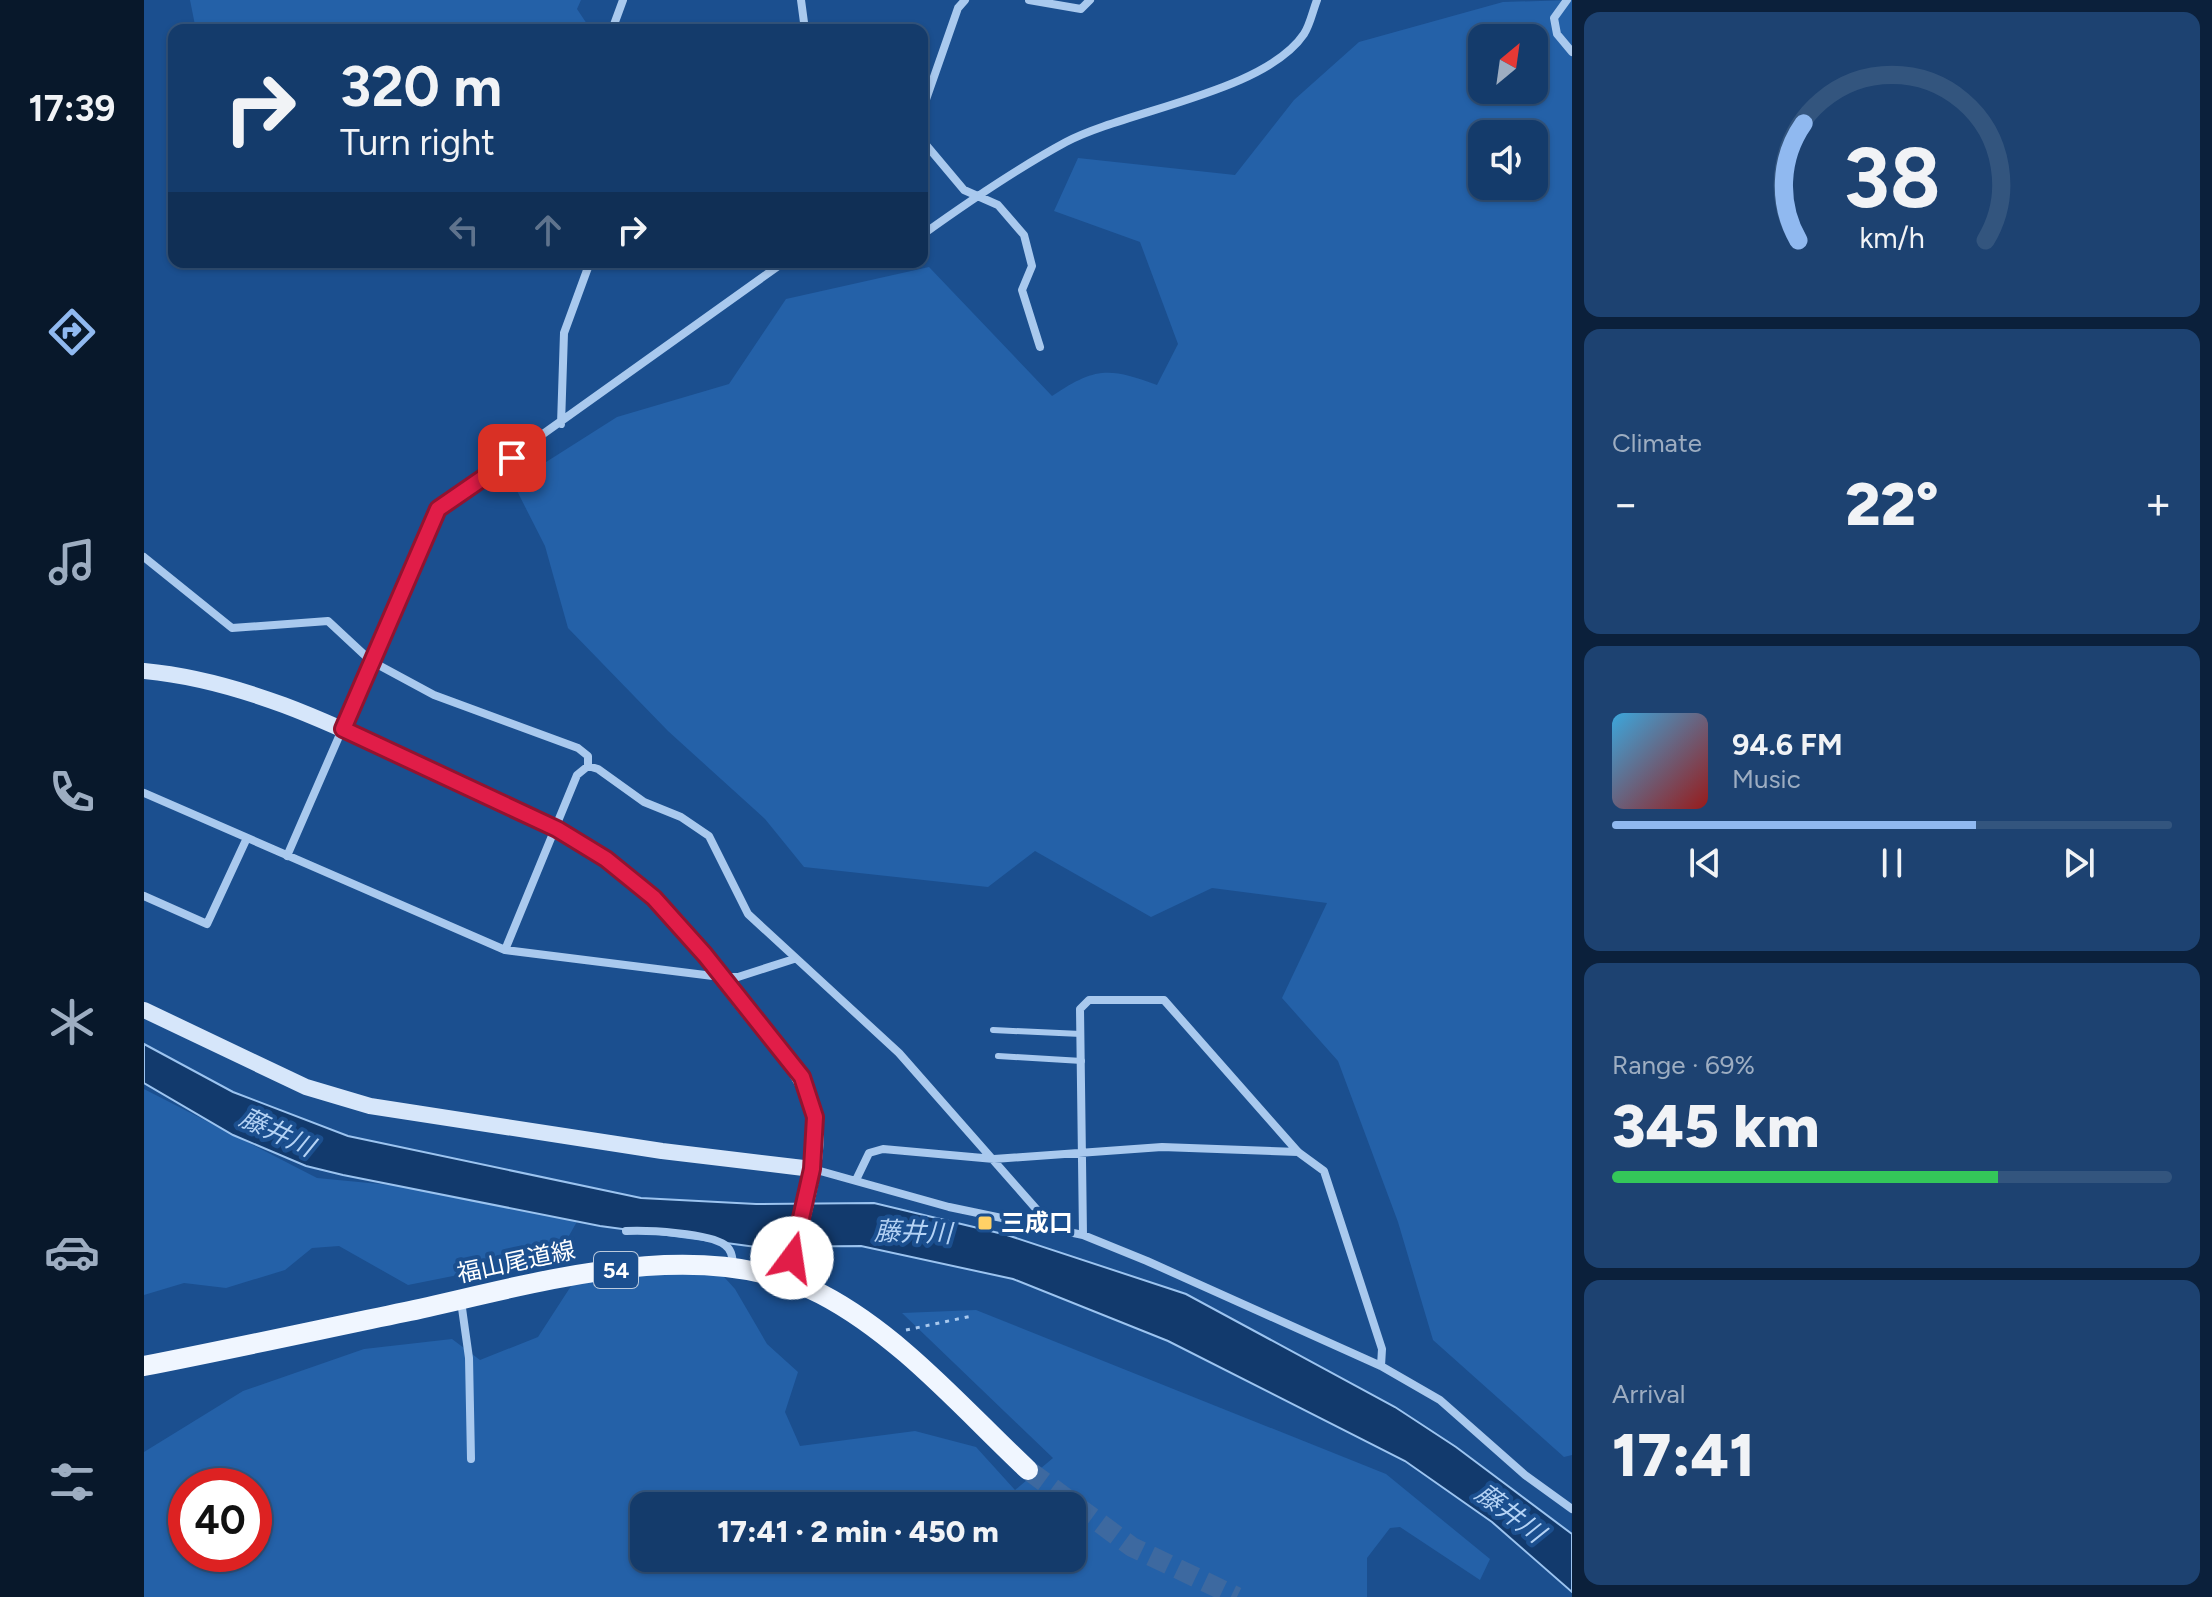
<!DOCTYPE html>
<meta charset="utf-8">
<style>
:root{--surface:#143b6b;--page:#1d4271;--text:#f1f3f6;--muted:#9dadc1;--line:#33557e;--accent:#90b9f0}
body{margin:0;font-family:Figtree,"Noto Sans JP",sans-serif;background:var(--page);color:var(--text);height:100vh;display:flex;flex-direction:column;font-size:30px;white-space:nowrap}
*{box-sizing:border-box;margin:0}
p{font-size:26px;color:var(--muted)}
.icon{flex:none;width:44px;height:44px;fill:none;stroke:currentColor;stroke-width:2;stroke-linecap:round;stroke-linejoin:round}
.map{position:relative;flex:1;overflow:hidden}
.side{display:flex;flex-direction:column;gap:12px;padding:12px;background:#0b203b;width:640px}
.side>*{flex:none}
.banner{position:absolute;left:24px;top:24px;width:760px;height:244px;border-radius:16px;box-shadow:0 2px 6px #0004,0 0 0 2px var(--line);background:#143b6b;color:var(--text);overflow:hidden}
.needle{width:52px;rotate:29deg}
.controls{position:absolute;left:1324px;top:24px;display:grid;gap:16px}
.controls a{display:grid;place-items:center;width:80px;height:80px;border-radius:16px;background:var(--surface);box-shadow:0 2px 6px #0004,0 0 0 2px var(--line);font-size:40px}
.speed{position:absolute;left:24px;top:1468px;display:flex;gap:16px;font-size:40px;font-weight:700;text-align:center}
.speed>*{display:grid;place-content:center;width:104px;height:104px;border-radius:50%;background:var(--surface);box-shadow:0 2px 6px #0004,0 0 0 2px var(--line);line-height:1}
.speed .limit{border:12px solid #d22;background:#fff;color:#111}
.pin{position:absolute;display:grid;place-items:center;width:68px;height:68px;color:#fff;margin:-34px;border-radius:16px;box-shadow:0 4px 12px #0006}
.me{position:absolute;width:88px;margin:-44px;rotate:14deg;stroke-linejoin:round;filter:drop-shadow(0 0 6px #0008)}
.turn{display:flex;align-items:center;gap:28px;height:168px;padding:0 40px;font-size:36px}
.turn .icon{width:104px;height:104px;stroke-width:2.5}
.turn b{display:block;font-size:56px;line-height:68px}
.lanes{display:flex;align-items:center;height:76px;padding:0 40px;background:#0003;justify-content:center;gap:40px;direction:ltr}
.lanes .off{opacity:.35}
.big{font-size:60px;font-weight:800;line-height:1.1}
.side .tile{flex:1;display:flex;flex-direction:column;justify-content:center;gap:12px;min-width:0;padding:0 28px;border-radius:16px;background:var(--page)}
.side .dial{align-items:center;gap:0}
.dial svg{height:208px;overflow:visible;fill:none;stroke:var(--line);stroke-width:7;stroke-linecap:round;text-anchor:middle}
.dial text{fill:var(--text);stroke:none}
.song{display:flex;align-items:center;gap:24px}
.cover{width:96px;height:96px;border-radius:12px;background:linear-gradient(135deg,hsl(200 70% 55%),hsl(0 70% 35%))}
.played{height:8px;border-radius:4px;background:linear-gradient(90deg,var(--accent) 65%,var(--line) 65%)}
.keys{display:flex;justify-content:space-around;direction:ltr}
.heat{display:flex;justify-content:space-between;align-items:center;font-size:44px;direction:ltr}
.charge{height:12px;border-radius:6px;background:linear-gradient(90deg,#34c759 69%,var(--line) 0)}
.trip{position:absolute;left:486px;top:1492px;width:456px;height:80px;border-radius:16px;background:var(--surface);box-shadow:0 2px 6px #0004,0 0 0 2px var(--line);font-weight:800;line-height:80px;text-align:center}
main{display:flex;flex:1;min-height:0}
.tabs{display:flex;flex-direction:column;width:144px;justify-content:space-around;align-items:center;background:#08182b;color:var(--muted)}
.tabs .icon{width:56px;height:56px}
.tabs .on{color:var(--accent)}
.tabs b{font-size:36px;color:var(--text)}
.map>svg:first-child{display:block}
.green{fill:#2461a8;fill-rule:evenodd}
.water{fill:#123a6d;stroke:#9cc4f0;stroke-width:2}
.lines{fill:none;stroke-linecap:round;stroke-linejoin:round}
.primary-tunnel{stroke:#3d69a0;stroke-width:20;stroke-dasharray:20 10;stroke-linecap:butt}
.path{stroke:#a9c9ee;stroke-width:3;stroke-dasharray:4 6;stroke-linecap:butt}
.lane{stroke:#a9c9ee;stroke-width:6}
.street{stroke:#a9c9ee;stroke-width:8}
.secondary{stroke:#d6e6fa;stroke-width:16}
.primary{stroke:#f0f6ff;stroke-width:20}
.route-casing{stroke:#92132f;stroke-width:20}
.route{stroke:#e11d48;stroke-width:14}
.poi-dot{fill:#ffd166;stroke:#1b4f8f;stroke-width:3}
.labels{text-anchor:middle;stroke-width:8;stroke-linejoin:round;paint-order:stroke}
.shield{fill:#1b4f8f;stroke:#bbcadd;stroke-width:2}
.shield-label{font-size:22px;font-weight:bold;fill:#fff}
.poi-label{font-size:24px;font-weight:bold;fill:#fff;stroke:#1b4f8f;text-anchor:start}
.street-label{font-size:24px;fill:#fff;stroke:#1b4f8f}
.water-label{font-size:26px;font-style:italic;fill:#b5d3f5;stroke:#1b4f8f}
</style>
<main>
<nav class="tabs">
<b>17:39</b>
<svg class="icon on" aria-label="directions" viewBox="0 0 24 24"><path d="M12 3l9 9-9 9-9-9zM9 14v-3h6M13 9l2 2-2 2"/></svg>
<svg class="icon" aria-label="music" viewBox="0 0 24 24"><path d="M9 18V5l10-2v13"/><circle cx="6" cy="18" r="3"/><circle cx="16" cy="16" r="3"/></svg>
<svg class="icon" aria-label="phone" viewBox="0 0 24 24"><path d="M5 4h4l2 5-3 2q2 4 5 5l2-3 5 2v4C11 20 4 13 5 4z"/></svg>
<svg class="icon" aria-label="climate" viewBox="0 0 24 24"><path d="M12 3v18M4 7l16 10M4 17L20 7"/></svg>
<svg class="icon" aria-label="car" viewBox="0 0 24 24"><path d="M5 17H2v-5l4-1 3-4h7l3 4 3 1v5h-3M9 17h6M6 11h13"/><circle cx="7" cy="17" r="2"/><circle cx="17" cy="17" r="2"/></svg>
<svg class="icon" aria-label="filters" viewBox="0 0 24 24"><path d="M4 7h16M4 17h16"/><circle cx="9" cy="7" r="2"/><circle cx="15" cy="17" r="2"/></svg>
</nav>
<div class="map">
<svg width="1428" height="1597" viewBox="0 0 1428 1597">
<rect width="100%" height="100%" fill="#1b4f8f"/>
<path class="green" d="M46,0H437L433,9L447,30H52Z
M1428,0V1455L1420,1457L1289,1340L1254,1222L1194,1061L1138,998L1183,903L1068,888L1007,917L891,851L844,887L660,867L621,819L524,731L424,628L401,546L369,483L473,417L585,384L642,299L785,267L908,396C951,367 965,367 1013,385L1034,344L996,242L910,211L934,158L1091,175L1150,100L1215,42L1359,2ZM1338,38H1390V90H1338ZM1338,134H1390V186H1338Z
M0,1089L173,1178L443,1204L414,1255L264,1285L195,1246L168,1248L141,1270L82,1288L40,1283L0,1295Z
M563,1258L591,1289L623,1344L654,1372L641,1412L656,1446L771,1431L832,1447L871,1490L909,1458L758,1313L832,1310L1242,1474L1346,1559L1336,1580L1256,1527L1246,1528L1223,1558V1597H0V1452L99,1391L220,1349L308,1339L336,1360L394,1337L429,1283ZM42,1486H110V1554H42ZM500,1506H928V1558H500Z"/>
<path class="water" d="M0,1044L89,1092L204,1136L497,1198L612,1204L730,1203L863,1235L1042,1294L1251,1407L1312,1447L1428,1534V1592L1348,1522L1261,1461L1024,1341L869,1279L717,1246L612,1247L456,1226L199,1175L162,1166L89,1135L0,1083Z"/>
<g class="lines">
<path class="primary-tunnel" d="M884,1470L988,1547L1093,1597"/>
<path class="path" d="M762,1330L828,1316"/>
<path class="lane" d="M849,1030L937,1034
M854,1056L938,1061"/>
<path class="street" d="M657,0L661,30
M885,0L937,9L946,0
M1423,0L1410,18L1413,34L1428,52
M468,30L479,0
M778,111L814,8L821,0
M778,140L820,190L854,205L880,235L888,266L878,290L896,347
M778,235C824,202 872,169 922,142C983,110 1121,92 1160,34C1166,25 1169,10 1173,0
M417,424L420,333L446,262
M0,557L88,628L184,621L227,661L290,695L434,748L444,756V766
M0,793L361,950L577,977H594L650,959
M143,856L294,509L640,262
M0,896L63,924L102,840
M361,950L433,775L444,766L454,769L500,802L537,817L565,836L604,914L755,1053L894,1211L898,1227
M669,1169L805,1207L939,1235L1003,1261L1237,1366L1296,1400L1381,1475L1428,1509
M712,1180L725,1153L739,1149L850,1159L1018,1147L1154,1152
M482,1231C503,1230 565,1233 581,1245C589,1251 588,1259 590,1268
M939,1235L936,1009L945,1000H1020L1154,1152L1180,1171L1238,1349L1237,1366
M317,1301L325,1358L327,1459"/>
<path class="secondary" d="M0,671C107,681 205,732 301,777C374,811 449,842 509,897C545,930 572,972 602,1009C629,1042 661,1072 670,1114C679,1156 653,1238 642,1280
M0,1010L162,1087L226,1106L518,1151L668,1169"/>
<path class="primary" d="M0,1366C87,1349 174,1330 261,1312C388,1285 554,1231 677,1294C756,1335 820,1410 884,1470"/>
</g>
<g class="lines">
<g class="route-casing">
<path id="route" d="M368,458L294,509L199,729L413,829L462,859L510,898L561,955L658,1077L671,1117L668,1169L648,1258"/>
</g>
<use href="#route" class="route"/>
</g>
<rect class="poi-dot" x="833" y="1215" width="16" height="16" rx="4"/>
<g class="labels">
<rect class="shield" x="450" y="1252" width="44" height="36" rx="6"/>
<g class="shield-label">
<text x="472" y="1278">54</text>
</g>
<g class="poi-label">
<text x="857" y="1231">三成口</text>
</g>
<g class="street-label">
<text transform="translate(372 1262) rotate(-12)" y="8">福山尾道線</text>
</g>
<g class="water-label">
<text transform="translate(133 1132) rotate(25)" y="9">藤井川</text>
<text transform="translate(769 1232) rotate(2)" y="9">藤井川</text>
<text transform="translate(1366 1513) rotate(37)" y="9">藤井川</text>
</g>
</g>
</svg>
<div class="controls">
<a><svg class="needle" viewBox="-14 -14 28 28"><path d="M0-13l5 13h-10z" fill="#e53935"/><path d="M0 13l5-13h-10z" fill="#9dadc1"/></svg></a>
<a><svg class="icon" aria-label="sound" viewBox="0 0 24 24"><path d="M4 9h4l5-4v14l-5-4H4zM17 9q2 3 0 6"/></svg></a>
</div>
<div class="speed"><div class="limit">40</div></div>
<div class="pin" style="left:368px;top:458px;background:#d93025"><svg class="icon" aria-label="arrive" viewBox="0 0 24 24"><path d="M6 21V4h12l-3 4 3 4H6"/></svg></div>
<svg class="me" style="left:648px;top:1258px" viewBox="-20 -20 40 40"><circle r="19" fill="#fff"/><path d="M0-13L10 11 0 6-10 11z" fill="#e11d48"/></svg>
<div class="trip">17:41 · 2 min · 450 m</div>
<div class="banner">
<div class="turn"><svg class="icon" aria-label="right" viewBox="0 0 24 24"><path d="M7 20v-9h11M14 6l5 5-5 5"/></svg><div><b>320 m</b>Turn right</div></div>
<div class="lanes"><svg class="icon off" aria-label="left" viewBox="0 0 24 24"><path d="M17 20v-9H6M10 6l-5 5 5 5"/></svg><svg class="icon off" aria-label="ahead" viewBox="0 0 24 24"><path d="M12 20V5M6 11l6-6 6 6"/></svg><svg class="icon" aria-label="right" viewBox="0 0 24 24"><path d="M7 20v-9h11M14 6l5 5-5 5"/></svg></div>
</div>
</div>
<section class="side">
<div class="tile dial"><svg viewBox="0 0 100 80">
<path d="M14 69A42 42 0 1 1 86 69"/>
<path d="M14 69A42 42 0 0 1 16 24" stroke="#90b9f0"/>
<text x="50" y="56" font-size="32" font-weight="700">38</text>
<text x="50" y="72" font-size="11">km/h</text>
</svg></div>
<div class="tile"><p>Climate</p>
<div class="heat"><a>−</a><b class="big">22°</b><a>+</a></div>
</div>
<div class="tile">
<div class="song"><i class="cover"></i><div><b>94.6 FM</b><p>Music</p></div></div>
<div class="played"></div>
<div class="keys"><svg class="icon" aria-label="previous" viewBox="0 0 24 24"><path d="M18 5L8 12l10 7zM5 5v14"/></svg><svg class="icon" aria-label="pause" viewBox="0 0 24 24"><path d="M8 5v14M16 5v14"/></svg><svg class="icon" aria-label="next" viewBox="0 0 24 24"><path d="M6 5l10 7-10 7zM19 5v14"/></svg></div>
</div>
<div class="tile"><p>Range · 69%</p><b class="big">345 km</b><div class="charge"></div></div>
<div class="tile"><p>Arrival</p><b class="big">17:41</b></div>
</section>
</main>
